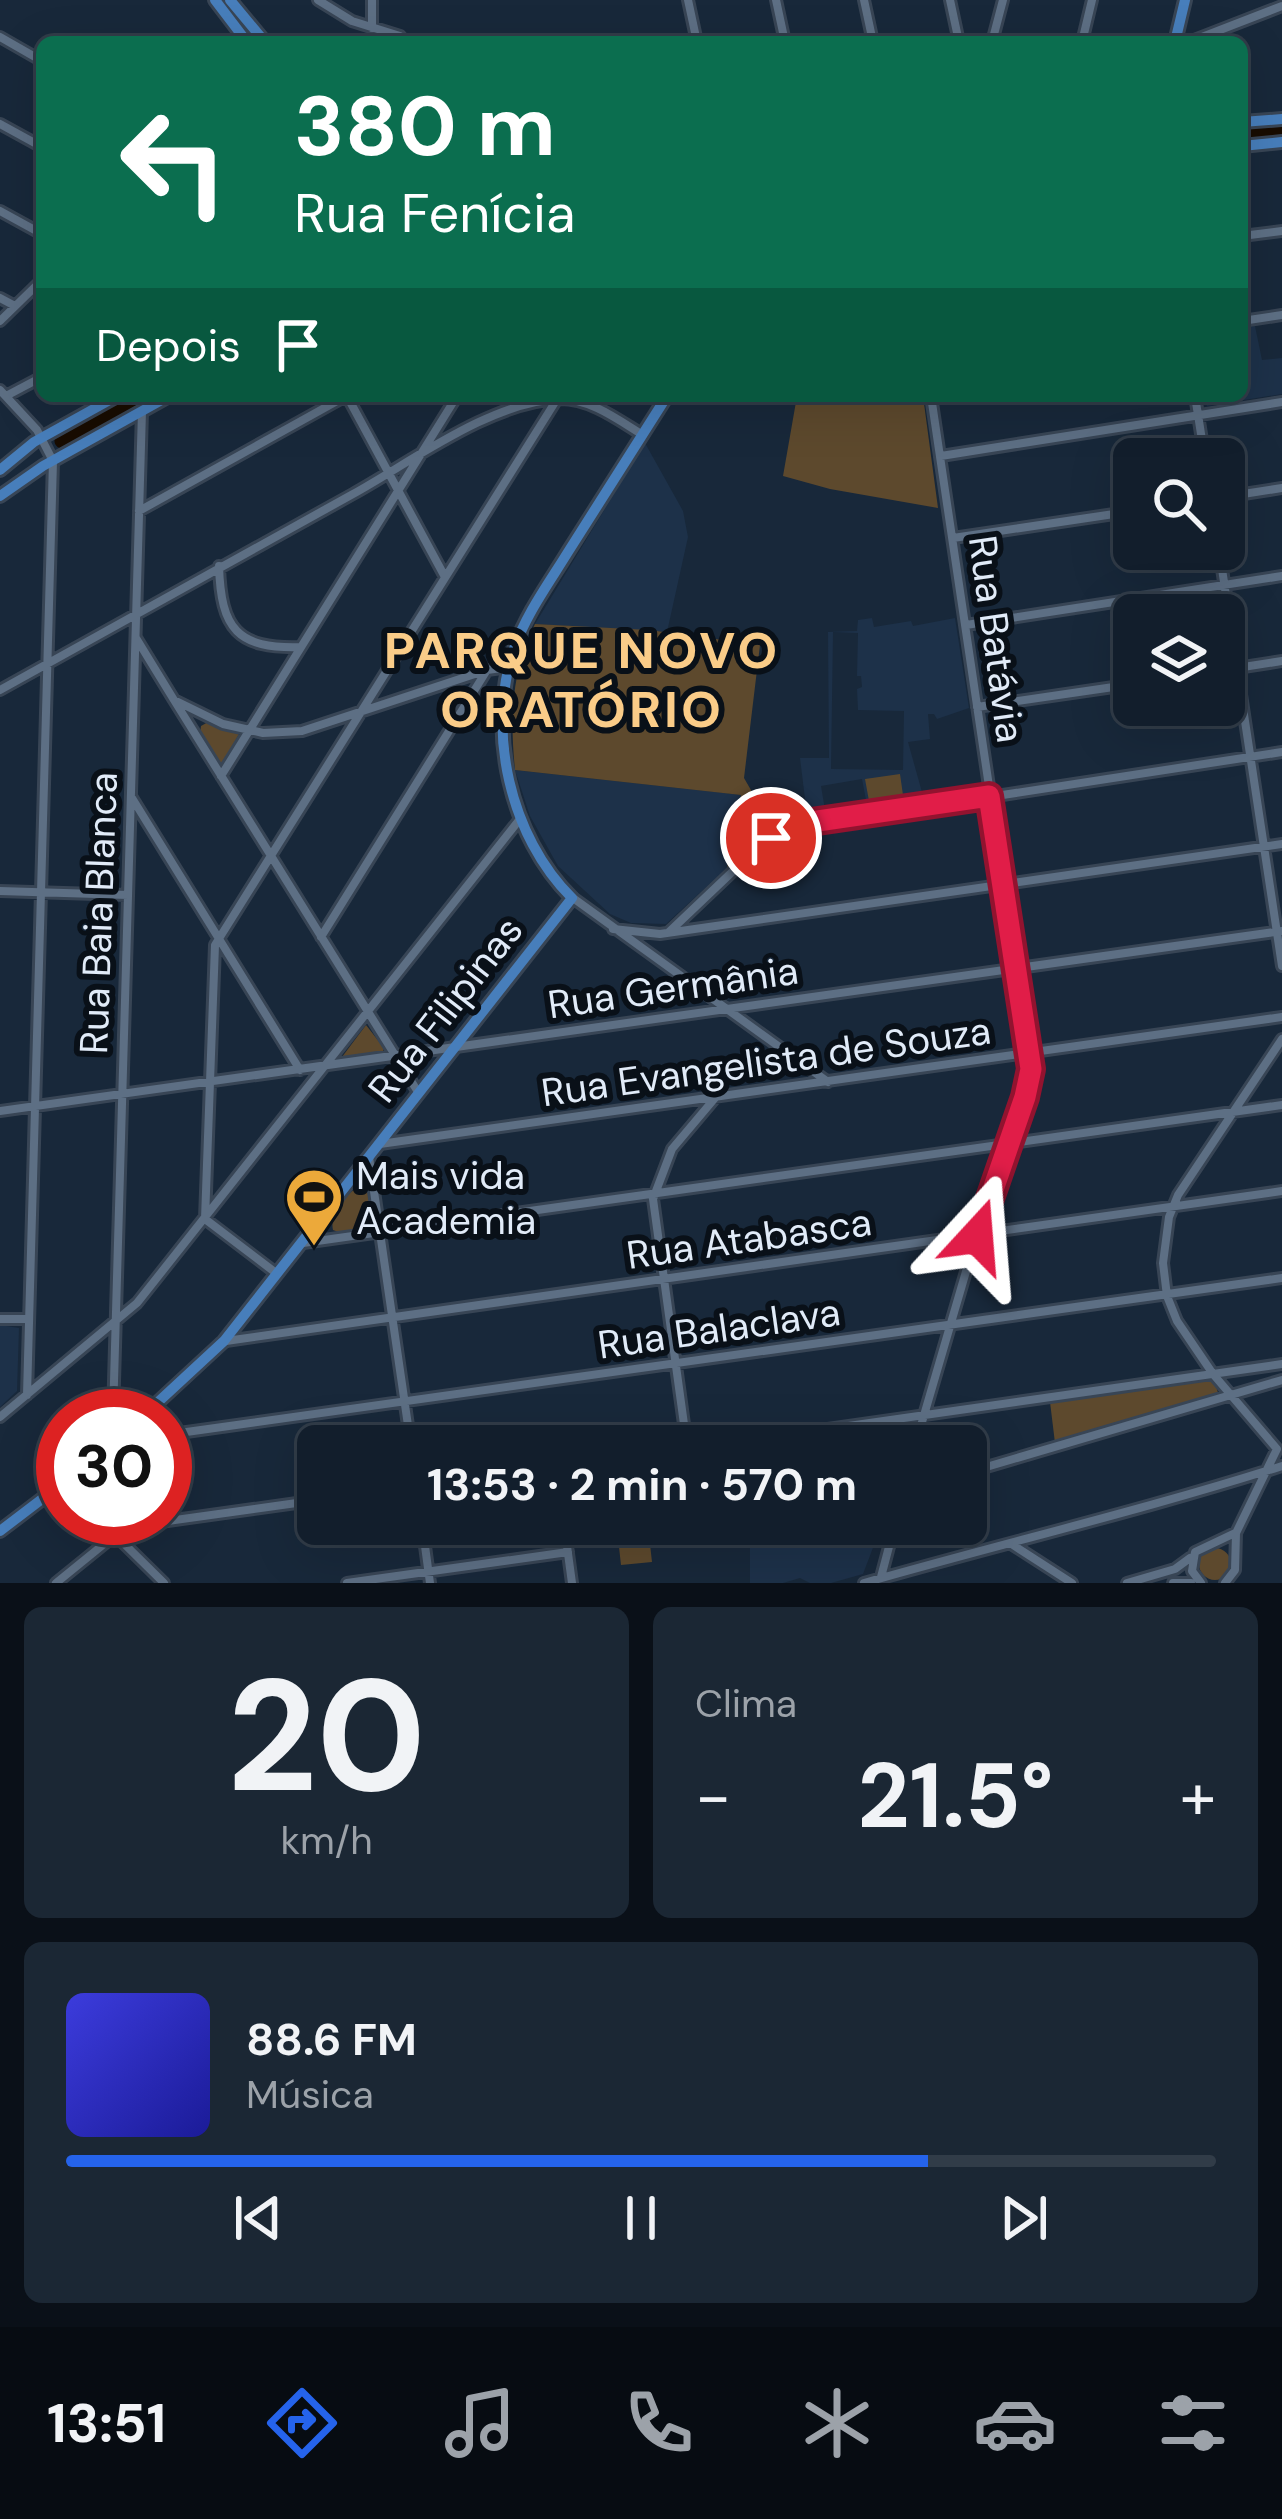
<!DOCTYPE html>
<html lang="pt">
<meta charset="utf-8">
<style>
:root{--surface:#121e2c;--page:#1b2734;--text:#f1f3f6;--muted:#9ca2a9;--line:#313c48;--accent:#2563eb}
body{margin:0;font-family:"DM Sans",sans-serif;background:var(--page);color:var(--text);height:100vh;display:flex;flex-direction:column;font-size:45px;white-space:nowrap}
*{box-sizing:border-box;margin:0}
p{font-size:39px;color:var(--muted)}
.icon{flex:none;width:66px;height:66px;fill:none;stroke:currentColor;stroke-width:2;stroke-linecap:round;stroke-linejoin:round}
.map{position:relative;height:1583px;overflow:hidden}
.sheet{display:flex;flex-direction:column;gap:24px;padding:24px;background:#0a1018;flex:1}
.sheet>*{flex:none}
.hud{position:absolute;left:36px;top:36px;width:1212px;height:366px;border-radius:18px;box-shadow:0 12px 48px #0002,0 0 0 3px var(--line);background:#0b6e4f;color:#fff;overflow:hidden}
.buttons{position:absolute;left:1113px;top:438px;display:grid;gap:24px}
.buttons a{display:grid;place-items:center;width:132px;height:132px;border-radius:18px;background:var(--surface);box-shadow:0 12px 48px #0002,0 0 0 3px var(--line);font-size:60px}
.speed{position:absolute;left:36px;top:1389px;display:flex;gap:24px;font-size:60px;font-weight:700;text-align:center}
.speed>*{display:grid;place-content:center;width:156px;height:156px;border-radius:50%;background:var(--surface);box-shadow:0 12px 48px #0002,0 0 0 3px var(--line);line-height:1}
.speed .limit{border:18px solid #d22;background:#fff;color:#111}
.pin{position:absolute;display:grid;place-items:center;width:102px;height:102px;color:#fff;margin:-51px;border:6px solid #fff;border-radius:50%;box-shadow:0 3px 12px #0007}
.me{position:absolute;width:132px;margin:-66px;rotate:19deg;stroke-linejoin:round;filter:drop-shadow(0 0 9px #0008)}
.turn{display:flex;align-items:center;gap:42px;height:252px;padding:0 60px;font-size:54px}
.turn .icon{width:156px;height:156px;stroke-width:2.5}
.turn b{display:block;font-size:84px;line-height:102px}
.then{display:flex;align-items:center;height:114px;padding:0 60px;background:#0003;gap:24px;font-size:45px}
.big{font-size:90px;font-weight:700;line-height:1.1}
.sheet .widget{flex:1;display:flex;flex-direction:column;justify-content:center;gap:18px;min-width:0;padding:0 42px;border-radius:18px;background:var(--page)}
.sheet .dial{align-items:center;gap:0}
.dial b{font-size:156px;line-height:1}
.song{display:flex;align-items:center;gap:36px}
.cover{width:144px;height:144px;border-radius:18px;background:linear-gradient(135deg,hsl(240 70% 55%),hsl(240 70% 35%))}
.played{height:12px;border-radius:6px;background:linear-gradient(90deg,var(--accent) 75%,var(--line) 75%)}
.keys{display:flex;justify-content:space-around;direction:ltr}
.heat{display:flex;justify-content:space-between;align-items:center;font-size:66px;direction:ltr}
.sheet .tiles{flex:1;display:grid;gap:24px;grid-template-columns:1fr 1fr}
.widget:last-child{grid-column:span 2}
.trip{position:absolute;left:297px;top:1425px;width:690px;height:120px;border-radius:18px;background:var(--surface);box-shadow:0 12px 48px #0002,0 0 0 3px var(--line);font-weight:700;line-height:120px;text-align:center}
.tab-bar{display:flex;height:192px;justify-content:space-around;align-items:center;background:#070c12;color:var(--muted)}
.tab-bar .icon{width:84px;height:84px}
.tab-bar .active{color:var(--accent)}
.tab-bar b{font-size:54px;color:var(--text)}
.map>svg:first-child{display:block}
.built{fill:#1d3149;fill-rule:evenodd}
.green{fill:#5d492d}
.lines{fill:none;stroke-linecap:round;stroke-linejoin:round}
.river{stroke:#180c00;stroke-width:15}
.minor-casing{stroke:#384555;stroke-width:14}
.major-casing{stroke:#384555;stroke-width:16}
.minor{stroke:#5d6f84;stroke-width:8}
.major{stroke:#477ebb;stroke-width:10}
.route-casing{stroke:#92132f;stroke-width:30}
.route{stroke:#e11d48;stroke-width:21}
.labels{text-anchor:middle;stroke-width:12;stroke-linejoin:round;paint-order:stroke}
.street-label{font-size:39px;fill:#e1ebf8;stroke:#091018}
.poi-label{font-size:39px;fill:#e1ebf8;stroke:#091018;text-anchor:start}
.district-label{font-size:51px;font-weight:bold;letter-spacing:3px;fill:#facc88;stroke:#091018}
</style>
<div class="map">
<svg width="1282" height="1583" viewBox="0 0 1282 1583">
<rect width="100%" height="100%" fill="#18283a"/>
<path class="built" d="M1255,326L1262,360L1282,358V394L1207,406L1203,396H1242V328Z
M645,443L683,511L688,537L667,632L535,624Z
M872,618L874,627L911,621L913,626L955,618L969,708L937,719L934,714H928L930,739L908,742L925,803L807,815L800,758H829L828,632L857,631L858,620ZM833,632L858,633L857,676H861L862,687L857,689L858,710L904,711L903,770L831,769ZM862,779L866,800L825,810L821,786Z
M515,770L742,795L727,868L666,924L631,923L610,914L558,866L530,816Z
M0,1325L19,1328L17,1391L0,1407Z
M574,1524H657V1526L575,1539Z
M882,1524L863,1574L831,1583H810L800,1578L783,1583H750V1547L755,1540L814,1526Z"/>
<path class="green" d="M797,396H923L938,508L830,489L783,476Z
M535,624L649,630L760,645L744,778L773,828L727,868L741,795L515,770C510,720 511,670 535,624Z
M208,722L239,734L222,766L200,733L201,726Z
M900,774L903,795L869,801L865,779Z
M366,1025L384,1048L383,1052L342,1057Z
M361,1186L371,1195L374,1225L341,1233L333,1230C329,1215 347,1191 361,1186Z
M1204,1380L1215,1382L1218,1393L1055,1443L1050,1402Z
M650,1544L652,1562L621,1565L619,1547Z
M1199 1564a16 16 0 1 1 32 0a16 16 0 1 1-32 0Z"/>
<g class="lines">
<path class="river" d="M1242,134L1282,130
M62,441L138,396"/>
<g class="minor-casing">
<path id="minor" d="M318,0L352,21L400,36L405,42
M372,0V28
M688,0L697,42
M776,0L785,42
M864,0L873,42
M950,0L959,42
M0,37L42,61
M992,42L1003,0
M1082,42L1092,0
M1189,42L1282,6
M0,124L42,147
M0,211L42,234
M1242,236L1282,231
M0,298L15,306
M0,321L42,280
M1242,321L1282,315
M0,390L37,430L53,461L27,1395
M6,396L42,377
M347,396L445,577
M1195,396L1205,459
M941,456L1282,402
M1224,497L1282,488
M139,511L346,396
M953,538L1134,511
M1219,549L1282,966
M219,566C221,629 237,649 301,647
M966,625L1282,576
M136,638L174,700L223,724L263,733L302,731L487,670L509,667
M1224,670L1282,661
M0,690C117,624 235,559 353,494C411,462 492,401 560,399C591,399 617,419 643,435
M174,700L418,1092
M977,707L1134,684
M221,776L457,396
M132,798L300,1070
M0,891L128,895
M573,898L828,1082
M613,929L660,934L1282,844
M669,932L750,855L788,828L1282,752
M321,937L487,670
M0,1111L1282,931
M380,1144L1282,1017
M369,1157L411,1446
M303,1243L1282,1105
M276,1273L205,1219L215,945L557,399
M0,1319H28
M226,1341L1282,1191
M113,1416L142,411
M0,1417L137,1303L520,819
M165,1435L1282,1278
M687,1446L653,1199L672,1149L715,1098
M708,1446L1282,1364
M915,1446L979,1227L1016,1125L1031,1069L931,396
M966,1473L1282,1380
M98,1518L164,1583
M422,1524L430,1583
M564,1524L572,1583
M1013,1545L1072,1583
M881,1577L895,1524
M56,1583L125,1527L318,1500
M347,1583L568,1552
M864,1583C1004,1543 1144,1510 1282,1466
M1127,1583L1175,1569L1190,1558
M1173,1583H1191
M1201,1583L1192,1571L1195,1552L1235,1533
M1225,1583L1235,1570L1236,1533L1277,1449L1213,1374L1177,1321L1167,1296L1163,1263L1169,1217L1178,1195L1282,1039"/>
</g>
<g class="major-casing">
<path id="major" d="M215,0L247,42
M230,0L265,42
M1175,42L1185,0
M1242,122L1282,119
M1242,146L1282,142
M0,470L34,442L117,396
M0,496L43,466L169,396
M143,1416L224,1341L572,898C510,837 486,730 514,649C526,614 549,583 568,552C601,500 634,448 667,396
M0,1531L63,1483"/>
</g>
<use href="#minor" class="minor"/>
<use href="#major" class="major"/>
</g>
<g class="lines">
<g class="route-casing">
<path id="route" d="M771,838L788,828L811,822L989,796L1031,1069L1025,1097L977,1236"/>
</g>
<use href="#route" class="route"/>
</g>
<defs>
<g id="stadium-pin" transform="scale(3)"><path d="M0 17L-7.5 6A9.5 9.5 0 1 1 7.5 6Z" fill="#eca93a" stroke="#091018"/><path d="M0-5a6.5 5 0 1 0 0 10a6.5 5 0 1 0 0-10ZM-3.5-1.8h7v3.6h-7Z" fill="#111"/></g>
</defs>
<g fill-rule="evenodd">
<use href="#stadium-pin" x="314" y="1197"/>
</g>
<g class="labels">
<g class="street-label">
<text transform="translate(997 639) rotate(82)" y="14">Rua Batávia</text>
<text transform="translate(98 913) rotate(-88)" y="14">Rua Baia Blanca</text>
<text transform="translate(673 987) rotate(-8)" y="14">Rua Germânia</text>
<text transform="translate(445 1009) rotate(-52)" y="14">Rua Filipinas</text>
<text transform="translate(766 1061) rotate(-8)" y="14">Rua Evangelista de Souza</text>
<text transform="translate(749 1238) rotate(-8)" y="14">Rua Atabasca</text>
<text transform="translate(719 1328) rotate(-8)" y="14">Rua Balaclava</text>
</g>
<g class="poi-label">
<text x="356" y="1189">Mais vida<tspan x="356" dy="45">Academia</tspan></text>
</g>
<g class="district-label">
<text x="582" y="668">PARQUE NOVO<tspan x="582" dy="59">ORATÓRIO</tspan></text>
</g>
</g>
</svg>
<div class="buttons">
<a><svg class="icon" aria-label="search" viewBox="0 0 24 24"><circle cx="10" cy="10" r="6"/><path d="M15 15l6 6"/></svg></a>
<a><svg class="icon" aria-label="layers" viewBox="0 0 24 24"><path d="M12 4l9 5-9 5-9-5zM3 14l9 5 9-5"/></svg></a>
</div>
<div class="speed"><div class="limit">30</div></div>
<div class="pin" style="left:771px;top:838px;background:#d93025"><svg class="icon" aria-label="arrive" viewBox="0 0 24 24"><path d="M6 21V4h12l-3 4 3 4H6"/></svg></div>
<svg class="me" style="left:977px;top:1236px" viewBox="-20 -20 40 40"><path d="M0-17L14 15 0 8-14 15z" fill="#e11d48" stroke="#fff" stroke-width="4"/></svg>
<div class="trip">13:53 · 2 min · 570 m</div>
<div class="hud">
<div class="turn"><svg class="icon" aria-label="left" viewBox="0 0 24 24"><path d="M17 20v-9H6M10 6l-5 5 5 5"/></svg><div><b>380 m</b>Rua Fenícia</div></div>
<div class="then">Depois<svg class="icon" aria-label="arrive" viewBox="0 0 24 24"><path d="M6 21V4h12l-3 4 3 4H6"/></svg></div>
</div>
</div>
<section class="sheet">
<div class="tiles">
<div class="widget dial"><b>20</b><p>km/h</p></div>
<div class="widget"><p>Clima</p>
<div class="heat"><a>−</a><b class="big">21.5°</b><a>+</a></div>
</div>
<div class="widget">
<div class="song"><i class="cover"></i><div><b>88.6 FM</b><p>Música</p></div></div>
<div class="played"></div>
<div class="keys"><svg class="icon" aria-label="previous" viewBox="0 0 24 24"><path d="M18 5L8 12l10 7zM5 5v14"/></svg><svg class="icon" aria-label="pause" viewBox="0 0 24 24"><path d="M8 5v14M16 5v14"/></svg><svg class="icon" aria-label="next" viewBox="0 0 24 24"><path d="M6 5l10 7-10 7zM19 5v14"/></svg></div>
</div>
</div>
</section>
<nav class="tab-bar">
<b>13:51</b>
<svg class="icon active" aria-label="directions" viewBox="0 0 24 24"><path d="M12 3l9 9-9 9-9-9zM9 14v-3h6M13 9l2 2-2 2"/></svg>
<svg class="icon" aria-label="music" viewBox="0 0 24 24"><path d="M9 18V5l10-2v13"/><circle cx="6" cy="18" r="3"/><circle cx="16" cy="16" r="3"/></svg>
<svg class="icon" aria-label="phone" viewBox="0 0 24 24"><path d="M5 4h4l2 5-3 2q2 4 5 5l2-3 5 2v4C11 20 4 13 5 4z"/></svg>
<svg class="icon" aria-label="climate" viewBox="0 0 24 24"><path d="M12 3v18M4 7l16 10M4 17L20 7"/></svg>
<svg class="icon" aria-label="car" viewBox="0 0 24 24"><path d="M5 17H2v-5l4-1 3-4h7l3 4 3 1v5h-3M9 17h6M6 11h13"/><circle cx="7" cy="17" r="2"/><circle cx="17" cy="17" r="2"/></svg>
<svg class="icon" aria-label="filters" viewBox="0 0 24 24"><path d="M4 7h16M4 17h16"/><circle cx="9" cy="7" r="2"/><circle cx="15" cy="17" r="2"/></svg>
</nav>
